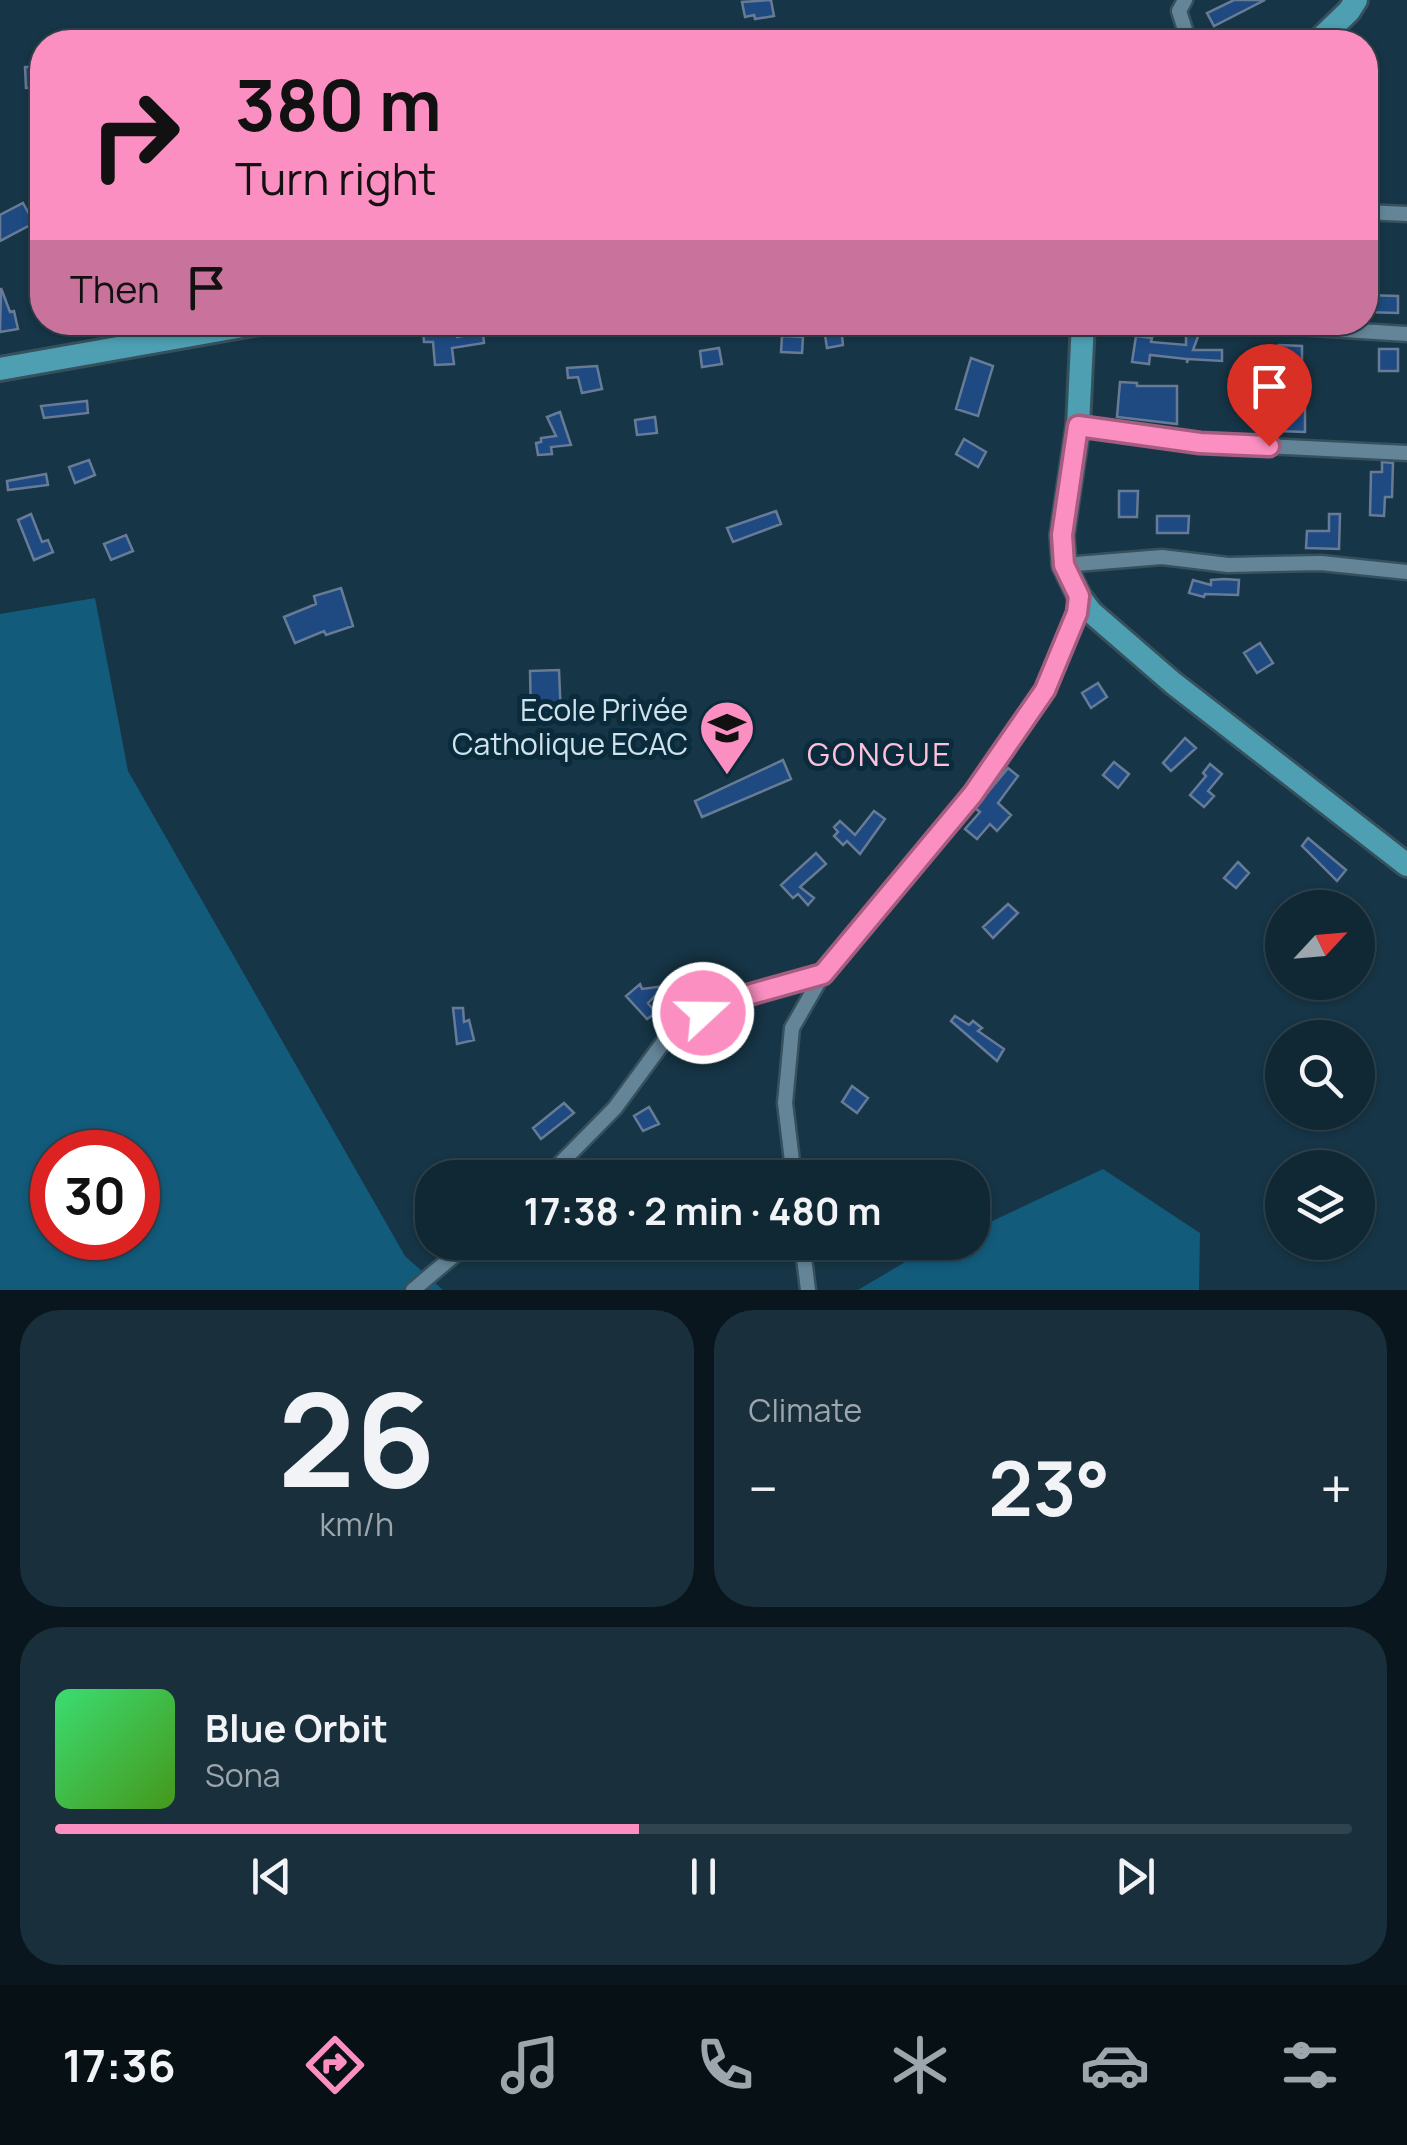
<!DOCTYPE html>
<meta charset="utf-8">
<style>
:root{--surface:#102834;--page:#19303c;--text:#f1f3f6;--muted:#9ca6ac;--line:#30444f;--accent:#fc8fc2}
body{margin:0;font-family:Manrope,sans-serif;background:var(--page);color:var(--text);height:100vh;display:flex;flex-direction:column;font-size:38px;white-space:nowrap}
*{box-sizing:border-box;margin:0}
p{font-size:32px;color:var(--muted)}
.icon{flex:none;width:55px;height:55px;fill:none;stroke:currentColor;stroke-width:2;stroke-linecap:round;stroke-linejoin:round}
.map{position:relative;height:1290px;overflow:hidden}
.sheet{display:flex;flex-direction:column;gap:20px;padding:20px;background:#09161d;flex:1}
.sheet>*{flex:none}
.guide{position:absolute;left:30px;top:30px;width:1348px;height:305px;border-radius:40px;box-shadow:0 2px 8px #0004,0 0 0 2px var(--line);background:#fc8fc2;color:#111;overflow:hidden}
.needle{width:65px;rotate:64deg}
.fabs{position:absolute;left:1265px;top:890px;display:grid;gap:20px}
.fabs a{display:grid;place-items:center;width:110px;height:110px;border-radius:50%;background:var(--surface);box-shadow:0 2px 8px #0004,0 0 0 2px var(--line);font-size:50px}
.speed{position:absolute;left:30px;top:1130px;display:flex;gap:20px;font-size:50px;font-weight:700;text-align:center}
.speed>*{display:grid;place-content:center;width:130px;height:130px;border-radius:50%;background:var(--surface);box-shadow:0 2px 8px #0004,0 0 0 2px var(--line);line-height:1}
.speed .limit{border:15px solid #d22;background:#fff;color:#111}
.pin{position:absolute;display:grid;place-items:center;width:85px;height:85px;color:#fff;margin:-102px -42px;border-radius:50% 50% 50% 0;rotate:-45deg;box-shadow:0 0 10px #0007}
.pin .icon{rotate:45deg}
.me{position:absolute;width:110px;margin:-55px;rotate:69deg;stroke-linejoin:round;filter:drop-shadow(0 0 8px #0008)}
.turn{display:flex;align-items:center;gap:35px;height:210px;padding:0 40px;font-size:45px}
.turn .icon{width:130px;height:130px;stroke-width:2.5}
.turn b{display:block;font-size:70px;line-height:85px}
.then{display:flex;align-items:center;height:95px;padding:0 40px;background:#0003;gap:20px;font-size:38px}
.big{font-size:75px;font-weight:700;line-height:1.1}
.sheet .card{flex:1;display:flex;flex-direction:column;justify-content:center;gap:15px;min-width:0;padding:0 35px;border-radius:40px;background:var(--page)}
.sheet .dial{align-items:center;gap:0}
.dial b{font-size:130px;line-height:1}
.song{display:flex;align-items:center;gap:30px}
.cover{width:120px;height:120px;border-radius:15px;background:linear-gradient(135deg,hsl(140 70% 55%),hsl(100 70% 35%))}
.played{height:10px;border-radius:5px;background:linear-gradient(90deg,var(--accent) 45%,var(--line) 45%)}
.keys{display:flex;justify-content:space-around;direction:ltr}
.heat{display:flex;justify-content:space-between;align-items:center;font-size:55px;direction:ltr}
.sheet .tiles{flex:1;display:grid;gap:20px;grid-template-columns:1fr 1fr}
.card:last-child{grid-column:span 2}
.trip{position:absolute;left:415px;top:1160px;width:575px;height:100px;border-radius:40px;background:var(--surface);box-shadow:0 2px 8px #0004,0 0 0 2px var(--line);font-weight:700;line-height:100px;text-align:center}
.dock{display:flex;height:160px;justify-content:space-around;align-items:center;background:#061015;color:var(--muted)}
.dock .icon{width:70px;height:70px}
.dock .active{color:var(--accent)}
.dock b{font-size:45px;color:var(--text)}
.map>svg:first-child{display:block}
.green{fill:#125b7b;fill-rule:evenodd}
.building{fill:#1e4981;stroke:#687b96;stroke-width:2.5}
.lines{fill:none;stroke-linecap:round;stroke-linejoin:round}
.street-casing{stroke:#36505d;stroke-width:19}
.primary-casing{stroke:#36505d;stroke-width:28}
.street{stroke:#648598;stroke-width:14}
.primary{stroke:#4d9fb1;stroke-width:22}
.route-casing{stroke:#a45d7e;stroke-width:25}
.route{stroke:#fc8fc2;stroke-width:18}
.labels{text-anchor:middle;stroke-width:10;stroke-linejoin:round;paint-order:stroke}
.poi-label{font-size:30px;fill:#d0e2ec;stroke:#0a2b3b;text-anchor:end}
.neighbourhood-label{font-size:32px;letter-spacing:2.5px;fill:#ffc0db;stroke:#0a2b3b}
</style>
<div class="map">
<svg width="1407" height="1290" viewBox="0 0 1407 1290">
<rect width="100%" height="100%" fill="#163546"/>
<path class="green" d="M95,598L128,771L405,1256L443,1290H0V614ZM52,1152H138V1238H52Z
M1103,1169L1200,1233L1199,1290H858L905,1262L946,1243L972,1242L973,1230Z"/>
<path class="building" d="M771,0L774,16L755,19L754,15L745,17L742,2Z
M1234,0H1265L1214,26L1207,13Z
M25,67H41L42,87L26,88Z
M23,203L34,223L0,241V215Z
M1,288L10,312L14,311L18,329L0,332Z
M1365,295L1398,296V313L1365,312Z
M456,323L457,337L483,332L484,343L452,348L454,364L435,365L433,342H424L423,332L442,331L441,324Z
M841,326L843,345L827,348L824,329Z
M1191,328L1199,334L1193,350H1222V361L1188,359L1187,363V359L1150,355L1149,364L1132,362L1136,336L1152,338L1151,342L1186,345V332Z
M782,336L803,337L802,353L781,352Z
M1279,345L1302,346V362L1279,361Z
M719,348L722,364L702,367L700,351Z
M1379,349H1398V371H1379Z
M971,358L993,366L978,416L956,409Z
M597,366L602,389L582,393L578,377L568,378L567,368Z
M1240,371L1261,372V391L1299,392L1298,404H1305V432L1278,431V416H1273V410L1240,409Z
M1120,382L1137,383V386H1177V424L1117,417Z
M87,401L88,413L44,418L41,406Z
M560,412L571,445L551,447L552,454L538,455L536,443L541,442V438L556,436L547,417Z
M655,417L657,433L637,435L635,420Z
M964,439L986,452L978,467L956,454Z
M89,460L95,475L75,483L69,467Z
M1382,462L1393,463L1392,497H1385L1384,516L1370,515L1371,472H1382Z
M46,474L48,485L8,490L7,481Z
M1119,491H1138L1137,517H1119Z
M776,511L781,524L733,542L727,528Z
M31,514L42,542L48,540L53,552L34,560L18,520Z
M1329,514H1340L1339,549L1306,548L1307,531H1329Z
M1157,516H1189L1188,533H1157Z
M126,535L133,551L111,560L104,544Z
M1224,579L1239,580L1238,595L1205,594L1204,597L1189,593L1193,580L1211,585V580Z
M341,588L353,626L326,635L324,631L295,643L284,617L316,604L314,596Z
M1260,643L1273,663L1257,673L1244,653Z
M559,670L561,717L531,718L530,671Z
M1098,683L1107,697L1091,708L1082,693Z
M1185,738L1196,748L1171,771L1163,763Z
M783,760L791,779L702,817L695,801Z
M1114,762L1129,774L1118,788L1103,775Z
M1210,764L1222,774L1208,791L1214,796L1204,807L1190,795L1206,776L1203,773Z
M1008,768L1018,776L998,803L1011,815L997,831L990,824L977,839L965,829L980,812L975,808Z
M874,811L885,819L860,854L847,841L843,845L834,836L838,832L834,827L840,821L855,835Z
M1308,838L1346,870L1337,881L1302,846Z
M816,853L826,864L800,887L814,898L808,905L798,894L793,898L781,885Z
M1238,862L1249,873L1236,888L1224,878Z
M1008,904L1018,913L993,938L983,927Z
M640,984L642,989L665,986L648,1003L656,1013L647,1019L626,996Z
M453,1008H463L464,1022L469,1020L474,1040L457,1044Z
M955,1016L969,1025L973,1021L982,1028L978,1031L1004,1049L997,1061L951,1021Z
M852,1086L868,1098L857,1113L842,1102Z
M564,1103L574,1113L541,1139L533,1128Z
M649,1107L659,1124L643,1131L634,1116Z"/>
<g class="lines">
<g class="street-casing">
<path id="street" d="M1185,0L1179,11L1189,42
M1365,212L1407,214
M1217,322L1407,334
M1078,426L1201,443L1407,453
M1064,565L1162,557L1228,565L1321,563L1407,572
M546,1178L615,1108L676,1025L729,1000L823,974
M794,1178L785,1103L792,1028L823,974L973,794L1045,690L1077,613L1079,597
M802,1242L808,1290
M413,1290L470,1242"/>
</g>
<g class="primary-casing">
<path id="primary" d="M1317,42L1349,11L1356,0
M1083,322L1078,426L1062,535L1064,565L1079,596L1091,612L1173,683L1407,865
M0,369L265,322"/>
</g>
<use href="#street" class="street"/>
<use href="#primary" class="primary"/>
</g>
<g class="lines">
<g class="route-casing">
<path id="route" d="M703,1013L730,1000L823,974L973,794L1045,690L1077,613L1079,596L1064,565L1062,535L1078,426L1200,443L1269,446"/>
</g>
<use href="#route" class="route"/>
</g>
<defs>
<g id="school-pin" transform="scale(2.875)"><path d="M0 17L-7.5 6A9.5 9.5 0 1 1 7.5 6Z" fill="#fc8fc2" stroke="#0a2b3b"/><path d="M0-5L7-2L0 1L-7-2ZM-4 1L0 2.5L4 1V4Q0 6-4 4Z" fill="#111"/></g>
</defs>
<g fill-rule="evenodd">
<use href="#school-pin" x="727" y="728"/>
</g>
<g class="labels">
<g class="poi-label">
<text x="688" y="721">Ecole Privée<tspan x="688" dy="34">Catholique ECAC</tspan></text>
</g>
<g class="neighbourhood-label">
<text x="880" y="766">GONGUE</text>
</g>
</g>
</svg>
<div class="fabs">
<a><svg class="needle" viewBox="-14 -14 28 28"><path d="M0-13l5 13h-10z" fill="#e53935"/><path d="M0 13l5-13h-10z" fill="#9ca6ac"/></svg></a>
<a><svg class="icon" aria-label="search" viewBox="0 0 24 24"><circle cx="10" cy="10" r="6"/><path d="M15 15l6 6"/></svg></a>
<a><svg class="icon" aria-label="layers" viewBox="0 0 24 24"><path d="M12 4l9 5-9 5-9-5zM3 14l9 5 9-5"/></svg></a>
</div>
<div class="speed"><div class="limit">30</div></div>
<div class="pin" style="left:1269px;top:446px;background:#d93025"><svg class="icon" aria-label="arrive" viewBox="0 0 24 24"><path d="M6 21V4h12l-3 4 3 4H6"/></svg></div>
<svg class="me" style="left:703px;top:1013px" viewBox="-20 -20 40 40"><circle r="17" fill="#fc8fc2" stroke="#fff" stroke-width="3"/><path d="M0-11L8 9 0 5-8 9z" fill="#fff"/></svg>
<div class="trip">17:38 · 2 min · 480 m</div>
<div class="guide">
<div class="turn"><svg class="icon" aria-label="right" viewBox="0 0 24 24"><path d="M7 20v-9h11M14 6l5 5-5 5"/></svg><div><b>380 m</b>Turn right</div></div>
<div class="then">Then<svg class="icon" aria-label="arrive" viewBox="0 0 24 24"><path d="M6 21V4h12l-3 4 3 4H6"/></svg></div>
</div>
</div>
<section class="sheet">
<div class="tiles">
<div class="card dial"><b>26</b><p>km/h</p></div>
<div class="card"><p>Climate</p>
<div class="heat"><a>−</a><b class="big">23°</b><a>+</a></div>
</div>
<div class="card">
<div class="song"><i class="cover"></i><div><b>Blue Orbit</b><p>Sona</p></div></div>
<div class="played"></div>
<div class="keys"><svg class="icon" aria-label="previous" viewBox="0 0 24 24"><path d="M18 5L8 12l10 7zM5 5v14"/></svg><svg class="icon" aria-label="pause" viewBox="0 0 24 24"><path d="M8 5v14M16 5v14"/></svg><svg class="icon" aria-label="next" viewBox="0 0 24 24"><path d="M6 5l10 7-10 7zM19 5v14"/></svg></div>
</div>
</div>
</section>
<nav class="dock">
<b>17:36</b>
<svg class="icon active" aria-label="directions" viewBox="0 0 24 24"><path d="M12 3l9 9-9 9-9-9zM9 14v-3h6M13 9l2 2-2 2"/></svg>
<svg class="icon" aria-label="music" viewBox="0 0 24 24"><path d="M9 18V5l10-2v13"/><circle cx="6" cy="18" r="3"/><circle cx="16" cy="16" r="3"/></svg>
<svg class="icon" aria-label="phone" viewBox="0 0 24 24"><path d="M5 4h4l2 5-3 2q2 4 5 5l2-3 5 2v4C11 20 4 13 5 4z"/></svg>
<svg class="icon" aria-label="climate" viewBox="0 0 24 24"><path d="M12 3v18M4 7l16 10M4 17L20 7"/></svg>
<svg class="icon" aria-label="car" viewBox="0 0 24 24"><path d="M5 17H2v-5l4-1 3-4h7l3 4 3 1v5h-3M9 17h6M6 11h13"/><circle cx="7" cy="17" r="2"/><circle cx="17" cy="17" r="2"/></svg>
<svg class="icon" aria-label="filters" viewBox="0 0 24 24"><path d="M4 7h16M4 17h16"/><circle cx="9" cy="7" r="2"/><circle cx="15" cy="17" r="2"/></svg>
</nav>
